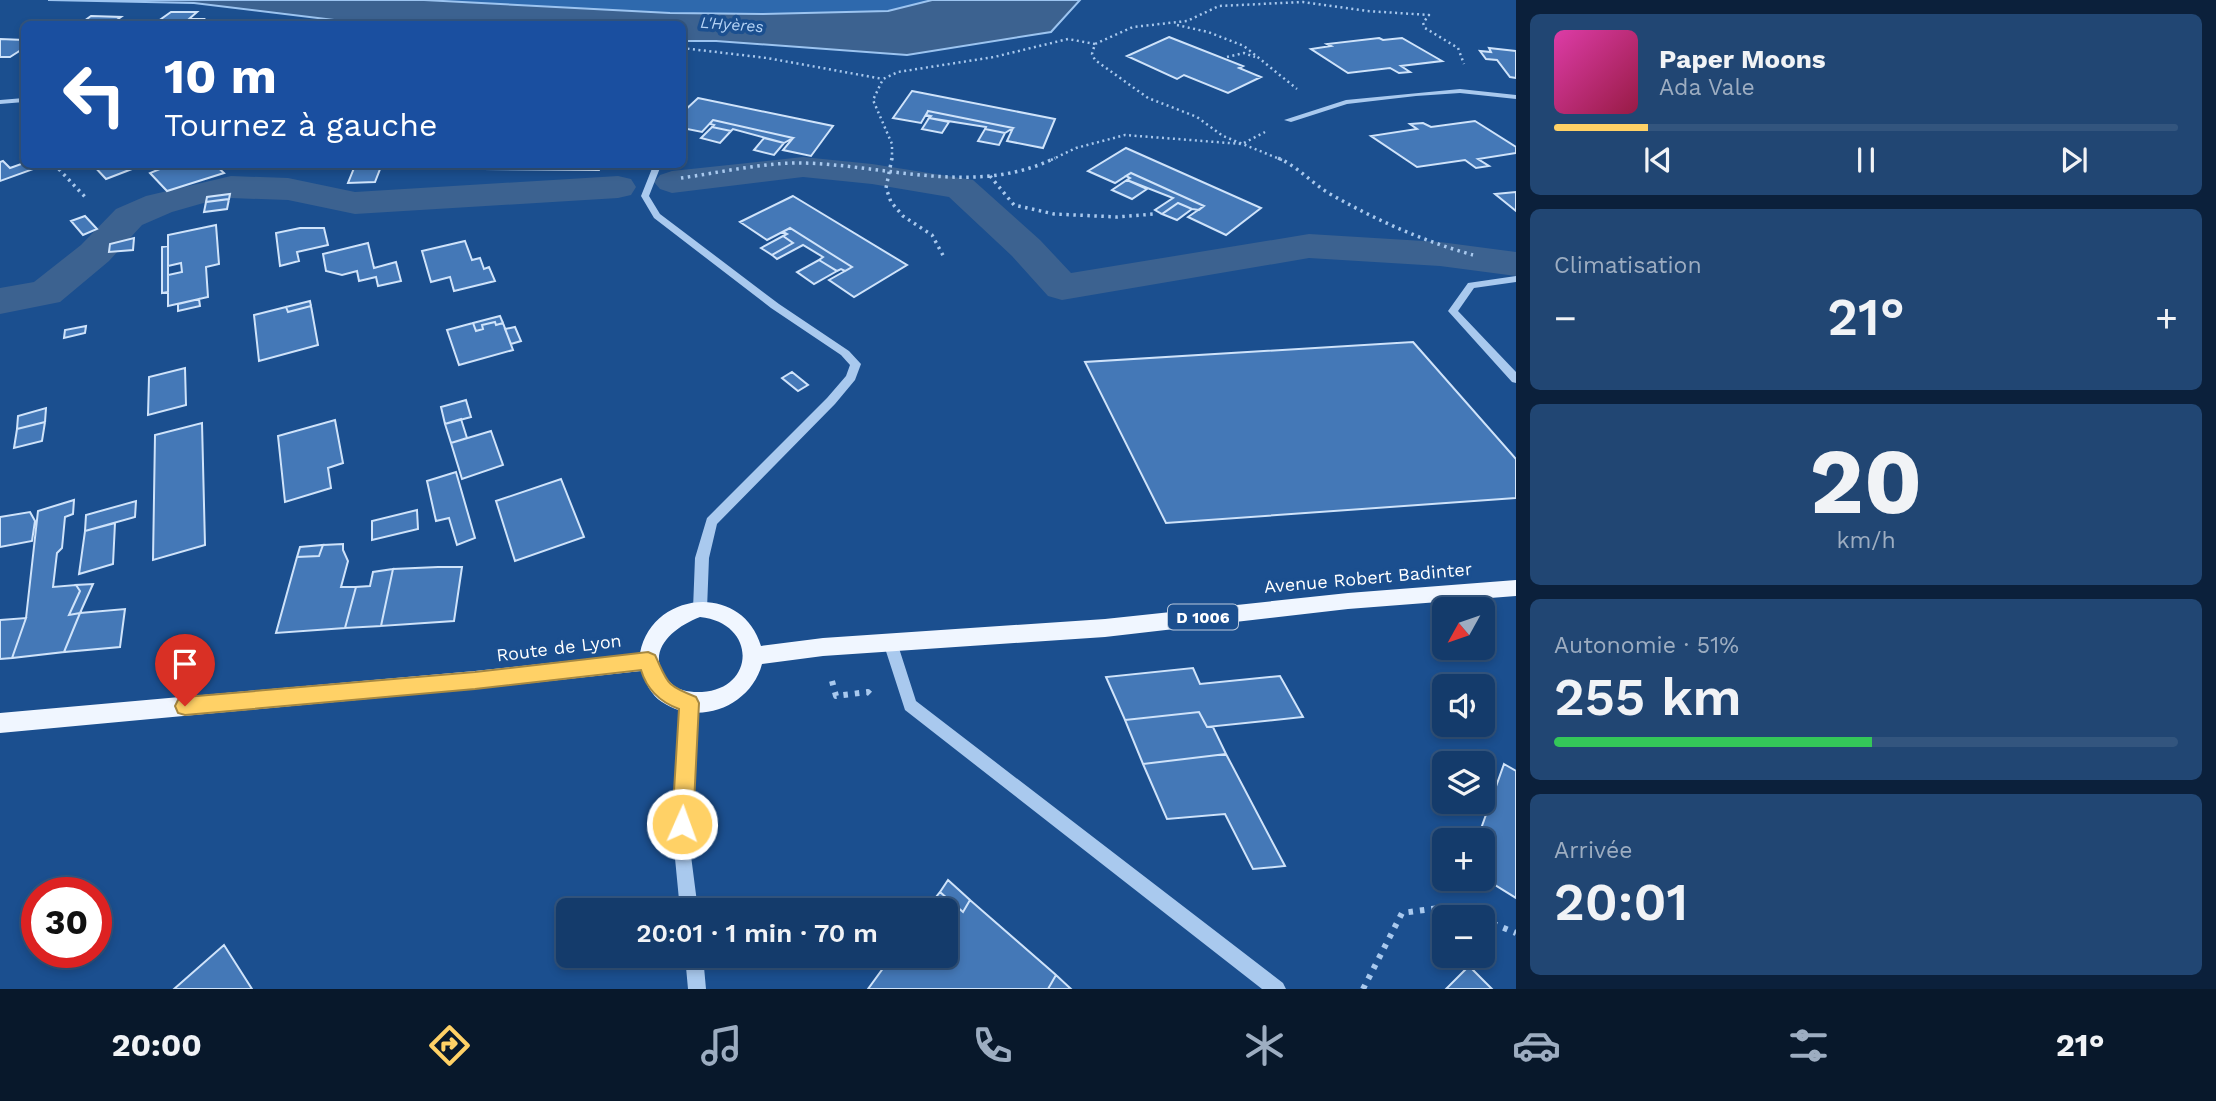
<!DOCTYPE html>
<html lang="fr">
<meta charset="utf-8">
<style>
:root{--surface:#143b6b;--page:#214673;--text:#f1f3f6;--muted:#9dadc1;--line:#33557e;--accent:#ffd166}
body{margin:0;font-family:"Work Sans",sans-serif;background:var(--page);color:var(--text);height:100vh;display:flex;flex-direction:column;font-size:26px;white-space:nowrap}
*{box-sizing:border-box;margin:0}
p{font-size:23px;color:var(--muted)}
.icon{flex:none;width:38px;height:38px;fill:none;stroke:currentColor;stroke-width:2;stroke-linecap:round;stroke-linejoin:round}
.map{position:relative;flex:1;overflow:hidden}
.details{display:flex;flex-direction:column;gap:14px;padding:14px;background:#0b203b;width:700px}
.details>*{flex:none}
.hud{position:absolute;left:21px;top:21px;width:665px;height:147px;border-radius:10px;box-shadow:0 4px 10px #0003,0 0 0 2px var(--line);background:#1a4fa0;color:#fff;overflow:hidden}
.needle{width:46px;rotate:230deg}
.tools{position:absolute;left:1432px;top:597px;display:grid;gap:14px}
.tools a{display:grid;place-items:center;width:63px;height:63px;border-radius:10px;background:var(--surface);box-shadow:0 4px 10px #0003,0 0 0 2px var(--line);font-size:35px}
.speed{position:absolute;left:21px;top:877px;display:flex;gap:14px;font-size:35px;font-weight:700;text-align:center}
.speed>*{display:grid;place-content:center;width:91px;height:91px;border-radius:50%;background:var(--surface);box-shadow:0 4px 10px #0003,0 0 0 2px var(--line);line-height:1}
.speed .limit{border:10px solid #d22;background:#fff;color:#111}
.pin{position:absolute;display:grid;place-items:center;width:60px;height:60px;color:#fff;margin:-72px -30px;border-radius:50% 50% 50% 0;rotate:-45deg;box-shadow:0 0 7px #0007}
.pin .icon{rotate:45deg}
.me{position:absolute;width:77px;margin:-38px;rotate:2deg;stroke-linejoin:round;filter:drop-shadow(0 0 5px #0008)}
.turn{display:flex;align-items:center;gap:24px;height:147px;padding:0 28px;font-size:32px}
.turn .icon{width:91px;height:91px;stroke-width:2.5}
.turn b{display:block;font-size:49px;line-height:60px}
.big{font-size:52px;font-weight:600;line-height:1.1}
.details .widget{flex:1;display:flex;flex-direction:column;justify-content:center;gap:10px;min-width:0;padding:0 24px;border-radius:10px;background:var(--page)}
.details .dial{align-items:center;gap:0}
.dial b{font-size:91px;line-height:1}
.song{display:flex;align-items:center;gap:21px}
.cover{width:84px;height:84px;border-radius:10px;background:linear-gradient(135deg,hsl(320 70% 55%),hsl(340 70% 35%))}
.played{height:7px;border-radius:4px;background:linear-gradient(90deg,var(--accent) 15%,var(--line) 15%)}
.keys{display:flex;justify-content:space-around;direction:ltr}
.heat{display:flex;justify-content:space-between;align-items:center;font-size:38px;direction:ltr}
.charge{height:10px;border-radius:5px;background:linear-gradient(90deg,#34c759 51%,var(--line) 0)}
.trip{position:absolute;left:556px;top:898px;width:402px;height:70px;border-radius:10px;background:var(--surface);box-shadow:0 4px 10px #0003,0 0 0 2px var(--line);font-weight:600;line-height:70px;text-align:center}
.menu{display:flex;height:112px;justify-content:space-around;align-items:center;background:#08182b;color:var(--muted)}
.menu .icon{width:49px;height:49px}
.menu .selected{color:var(--accent)}
.menu b{font-size:32px;color:var(--text)}
main{display:flex;flex:1;min-height:0}
.map>svg:first-child{display:block}
.green{fill:#2e69ad}
.water{fill:#3c6290;stroke:#9cc4f0;stroke-width:2}
.lines{fill:none;stroke-linecap:round;stroke-linejoin:round}
.canal{fill:#3c6290;fill-rule:evenodd}
.building{fill:#4478b7;stroke:#cfe3fa;stroke-width:2}
.path-far2{stroke:#a9c9ee;stroke-width:2.5;stroke-dasharray:2 3.5;stroke-linecap:butt}
.path-far1{stroke:#a9c9ee;stroke-width:3.5;stroke-dasharray:2.5 4.5;stroke-linecap:butt}
.path{stroke:#a9c9ee;stroke-width:6;stroke-dasharray:4.5 7;stroke-linecap:butt}
.minor{fill:#a9c9ee;fill-rule:evenodd}
.major{fill:#f0f6ff;fill-rule:evenodd}
.route{fill:#ffd166;stroke:#a68842;stroke-width:2}
.labels{text-anchor:middle;stroke-width:7;stroke-linejoin:round;paint-order:stroke}
.far-water-label{font-size:16px;font-style:italic;fill:#b5d3f5;stroke:#1b4f8f}
.shield{fill:#1b4f8f;stroke:#bbcadd;stroke-width:2}
.shield-label{font-size:16px;font-weight:bold;fill:#fff}
.street-label{font-size:18px;fill:#fff;stroke:#1b4f8f}
</style>
<main>
<div class="map">
<svg width="1516" height="989" viewBox="0 0 1516 989">
<rect width="100%" height="100%" fill="#1b4f8f"/>
<path class="green" d="M424,0H932L888,11L763,14L670,13Z"/>
<path class="water" d="M48,0H424L670,13L763,14L888,11L932,0H1080L1051,32L907,55L716,41H683L682,24H367L194,3Z"/>
<g class="lines">
<path class="canal" d="M803,157L872,164L973,180L1040,240L1071,273L1309,234L1440,242L1516,252V276L1440,266L1309,258L1062,300L1048,296L1012,256L949,197L872,184L803,177L672,193L660,189L654,182L660,175L672,171Z
M231,176L288,178L355,192L618,176L631,179L636,187L631,195L618,198L355,214L288,200L231,198L207,202L172,212L142,225L109,261L60,302L0,314V288L34,282L81,245L116,209L146,196Z"/>
</g>
<path class="building" d="M171,12H197L189,19H203L196,24H154Z
M91,16L121,17L111,24H80Z
M1169,37L1243,66L1239,68L1261,77L1228,93L1184,75L1177,79L1127,56Z
M1379,38L1383,40L1402,38L1442,61L1401,66L1410,72L1399,73L1390,68L1348,73L1311,49L1331,46L1327,44Z
M0,39L24,40V48L10,57H0Z
M1489,48L1516,51V78L1510,77L1497,60L1486,59L1480,51L1491,52Z
M912,91L1055,119L1043,148L1007,141L1013,128L928,111L921,123L893,118Z
M698,98L833,126L811,156L783,150L793,138L713,120L702,132L682,128V113Z
M928,111L1013,128L1005,133L985,129L986,127L929,118L931,116L926,115Z
M929,118L949,122L942,133L922,129Z
M713,120L793,138L784,143L733,129L731,131L712,127L714,125L710,124Z
M1475,121L1516,147V153L1478,159L1489,166L1476,168L1465,160L1417,167L1371,136L1417,129L1410,124L1423,123L1431,127Z
M712,127L731,131L720,143L701,138Z
M985,129L1005,133L999,145L978,141Z
M764,138L784,143L774,155L754,150Z
M1126,148L1261,208L1226,235L1188,217L1204,206L1131,173L1115,183L1088,171Z
M3,161L10,168L24,163L39,167L0,181V162Z
M92,164H145L106,179Z
M172,164H214L224,173L167,191L150,173Z
M325,164H382L375,182L348,183L354,168L323,169Z
M486,164H601L599,170L484,169Z
M1131,173L1204,206L1199,210L1192,209L1178,203L1162,214L1155,210L1173,198L1127,180L1130,178L1126,176Z
M1127,180L1147,189L1132,199L1112,190Z
M1516,192V211L1495,194Z
M230,194L229,199L206,202L207,197Z
M793,196L907,265L854,297L829,280L852,267L790,228L767,240L740,222Z
M229,199L227,209L204,212L206,202Z
M1178,203L1192,209L1177,220L1162,214Z
M85,216L97,229L83,235L71,221Z
M216,225L219,264L206,267L208,297L168,306V275L182,272L181,263L168,266V235Z
M300,228H324L328,245L297,252L299,261L280,266L276,233Z
M790,228L852,267L845,271L841,269L837,271L819,260L823,257L803,245L777,259L772,255L793,243L783,236L787,234L783,232Z
M783,236L793,243L772,255L761,248Z
M134,238L133,250L109,252L110,244Z
M465,241L472,260L480,258L484,269L489,267L495,281L454,291L450,277L431,282L422,251Z
M368,243L374,268L396,262L401,281L378,286L376,277L359,281L357,271L342,275L326,271L323,254Z
M168,246V292L162,293V247Z
M819,260L837,271L814,284L797,272Z
M199,299L200,306L178,311V304Z
M310,301L311,306L288,312L286,307Z
M311,306L318,345L259,361L254,315L286,307L288,312Z
M500,316L503,323L496,325L495,322L482,325L483,329L476,331L473,323Z
M495,322L496,325L503,323L513,350L459,365L447,330L473,323L476,331L483,329L482,325Z
M86,326L85,333L64,338L65,330Z
M515,327L521,341L511,344L505,329Z
M1413,342L1516,459V498L1166,523L1085,362Z
M185,368L186,405L148,415L149,377Z
M792,372L808,385L798,391L782,378Z
M466,400L471,417L445,424L441,407Z
M46,408L45,422L17,429L18,416Z
M461,419L467,438L451,443L445,424Z
M335,420L343,463L328,468L331,488L285,502L278,436Z
M45,422L42,441L14,448L17,429Z
M202,423L205,545L153,560L155,435Z
M491,431L503,465L462,479L451,443Z
M456,472L475,538L457,545L449,518L436,521L427,481Z
M561,479L584,537L515,561L496,501Z
M74,500L73,514L65,517L62,548L57,553L53,587L76,585L80,591L69,615L80,613L64,652L12,658L26,618L38,511Z
M136,501L135,517L85,531L86,515Z
M417,510L418,529L372,540V521Z
M30,512L35,521L32,541L0,547V517Z
M115,523L113,564L79,574L85,531Z
M343,544V550L348,561L341,587H356L345,628L276,633L297,557L319,556L323,545Z
M323,545L319,556L297,557L300,547Z
M438,567H462L454,621L381,626L393,569Z
M393,569L381,626L345,628L356,587L370,586L373,572Z
M93,584L80,613L69,615L80,591L76,585Z
M125,609L120,647L64,652L80,613Z
M26,618L12,658L0,659V620Z
M1193,668L1200,684L1280,676L1303,717L1207,727L1199,712L1125,720L1106,677Z
M1199,712L1207,727H1213L1226,754L1143,764L1125,720Z
M1226,754L1285,866L1253,869L1225,814L1167,819L1143,764Z
M1504,764L1516,771V898L1482,877V840H1477Z
M948,880L970,900L963,912L940,892Z
M940,892L963,912L970,900L1056,975L1048,989H868L892,956H947V910H926Z
M224,945L252,989H174Z
M1469,966L1492,989H1446Z
M1056,975L1071,989H1048Z"/>
<g class="lines">
<path class="path-far2" d="M1177,25L1208,32L1244,46L1297,89
M682,48L767,58L883,79
M1227,57L1244,53L1255,57
M892,160V144L873,100L883,79L898,72L994,57L1068,39L1095,44
M1051,160L1076,148L1125,135L1242,144L1265,132
M1282,160L1223,136L1197,117L1148,98L1095,60L1092,54L1095,44L1133,27L1187,21L1219,6L1303,2L1367,11L1429,15L1423,23L1425,28L1458,48L1464,64"/>
<path class="path-far1" d="M892,158L886,188L891,202L903,216L932,235L945,259
M1278,158C1299,167 1312,184 1332,195C1376,220 1423,241 1473,255
M54,164L87,199
M990,176L1014,205L1054,214L1117,217L1154,214
M681,178C717,173 767,162 803,163C886,165 976,197 1055,158"/>
<path class="path" d="M832,681L836,696L868,692L873,697
M1482,919L1516,933
M1363,989L1402,913L1453,906L1478,917"/>
<path class="minor" d="M1460,89L1516,95V99L1460,93L1416,96L1347,104L1291,122L1284,120L1346,100Z
M24,98V102L0,104V100Z
M653,166L660,168L649,196L660,214L779,304L849,351L861,364L855,380L835,404L717,524L709,558L707,609L705,613L700,615L695,613L693,609L695,558L707,518L827,398L846,376L850,365L841,355L771,308L654,218L641,196Z
M1516,276V282L1474,288L1458,311L1516,372V383L1512,382L1448,311L1468,283Z
M890,636L895,638L897,642L916,701L1283,983L1286,989H1262L905,710L883,642L885,638Z
M689,696L694,698L696,703L690,848L698,910H680L674,848L682,703L684,698Z
M685,956H703L706,989H688Z"/>
<path class="major" d="M1516,580V596L1348,609L1105,637L823,656L762,664C751,706 699,727 662,702C651,695 646,683 641,671L475,689L0,733V713L475,671L640,653C652,591 742,582 761,646L823,638L1105,619L1348,593ZM700,617C757,623 756,689 702,692C691,692 681,692 672,684C641,655 671,628 700,617Z"/>
</g>
<path class="route" d="M648,652L655,655C668,683 665,685 696,697L699,703L693,824L690,831L682,834L675,831L672,824L679,709C660,702 647,690 641,670L475,689L185,715L178,713L175,706L178,700L185,697L475,672Z"/>
<g class="labels">
<g class="far-water-label">
<text transform="translate(732 24) rotate(4)" y="6">L'Hyères</text>
</g>
<rect class="shield" x="1168" y="604.5" width="70" height="25" rx="5"/>
<g class="shield-label">
<text x="1203" y="623">D 1006</text>
</g>
<g class="street-label">
<text transform="translate(1368 578) rotate(-5)" y="6">Avenue Robert Badinter</text>
<text transform="translate(559 648) rotate(-7)" y="6">Route de Lyon</text>
</g>
</g>
</svg>
<div class="tools">
<a><svg class="needle" viewBox="-14 -14 28 28"><path d="M0-13l5 13h-10z" fill="#e53935"/><path d="M0 13l5-13h-10z" fill="#9dadc1"/></svg></a>
<a><svg class="icon" aria-label="sound" viewBox="0 0 24 24"><path d="M4 9h4l5-4v14l-5-4H4zM17 9q2 3 0 6"/></svg></a>
<a><svg class="icon" aria-label="layers" viewBox="0 0 24 24"><path d="M12 4l9 5-9 5-9-5zM3 14l9 5 9-5"/></svg></a>
<a>+</a>
<a>−</a>
</div>
<div class="speed"><div class="limit">30</div></div>
<div class="pin" style="left:185px;top:706px;background:#d93025"><svg class="icon" aria-label="arrive" viewBox="0 0 24 24"><path d="M6 21V4h12l-3 4 3 4H6"/></svg></div>
<svg class="me" style="left:682px;top:824px" viewBox="-20 -20 40 40"><circle r="17" fill="#ffd166" stroke="#fff" stroke-width="3"/><path d="M0-11L8 9 0 5-8 9z" fill="#fff"/></svg>
<div class="trip">20:01 · 1 min · 70 m</div>
<div class="hud">
<div class="turn"><svg class="icon" aria-label="left" viewBox="0 0 24 24"><path d="M17 20v-9H6M10 6l-5 5 5 5"/></svg><div><b>10 m</b>Tournez à gauche</div></div>
</div>
</div>
<section class="details">
<div class="widget">
<div class="song"><i class="cover"></i><div><b>Paper Moons</b><p>Ada Vale</p></div></div>
<div class="played"></div>
<div class="keys"><svg class="icon" aria-label="previous" viewBox="0 0 24 24"><path d="M18 5L8 12l10 7zM5 5v14"/></svg><svg class="icon" aria-label="pause" viewBox="0 0 24 24"><path d="M8 5v14M16 5v14"/></svg><svg class="icon" aria-label="next" viewBox="0 0 24 24"><path d="M6 5l10 7-10 7zM19 5v14"/></svg></div>
</div>
<div class="widget"><p>Climatisation</p>
<div class="heat"><a>−</a><b class="big">21°</b><a>+</a></div>
</div>
<div class="widget dial"><b>20</b><p>km/h</p></div>
<div class="widget"><p>Autonomie · 51%</p><b class="big">255 km</b><div class="charge"></div></div>
<div class="widget"><p>Arrivée</p><b class="big">20:01</b></div>
</section>
</main>
<nav class="menu">
<b>20:00</b>
<svg class="icon selected" aria-label="directions" viewBox="0 0 24 24"><path d="M12 3l9 9-9 9-9-9zM9 14v-3h6M13 9l2 2-2 2"/></svg>
<svg class="icon" aria-label="music" viewBox="0 0 24 24"><path d="M9 18V5l10-2v13"/><circle cx="6" cy="18" r="3"/><circle cx="16" cy="16" r="3"/></svg>
<svg class="icon" aria-label="phone" viewBox="0 0 24 24"><path d="M5 4h4l2 5-3 2q2 4 5 5l2-3 5 2v4C11 20 4 13 5 4z"/></svg>
<svg class="icon" aria-label="climate" viewBox="0 0 24 24"><path d="M12 3v18M4 7l16 10M4 17L20 7"/></svg>
<svg class="icon" aria-label="car" viewBox="0 0 24 24"><path d="M5 17H2v-5l4-1 3-4h7l3 4 3 1v5h-3M9 17h6M6 11h13"/><circle cx="7" cy="17" r="2"/><circle cx="17" cy="17" r="2"/></svg>
<svg class="icon" aria-label="filters" viewBox="0 0 24 24"><path d="M4 7h16M4 17h16"/><circle cx="9" cy="7" r="2"/><circle cx="15" cy="17" r="2"/></svg>
<b>21°</b>
</nav>
